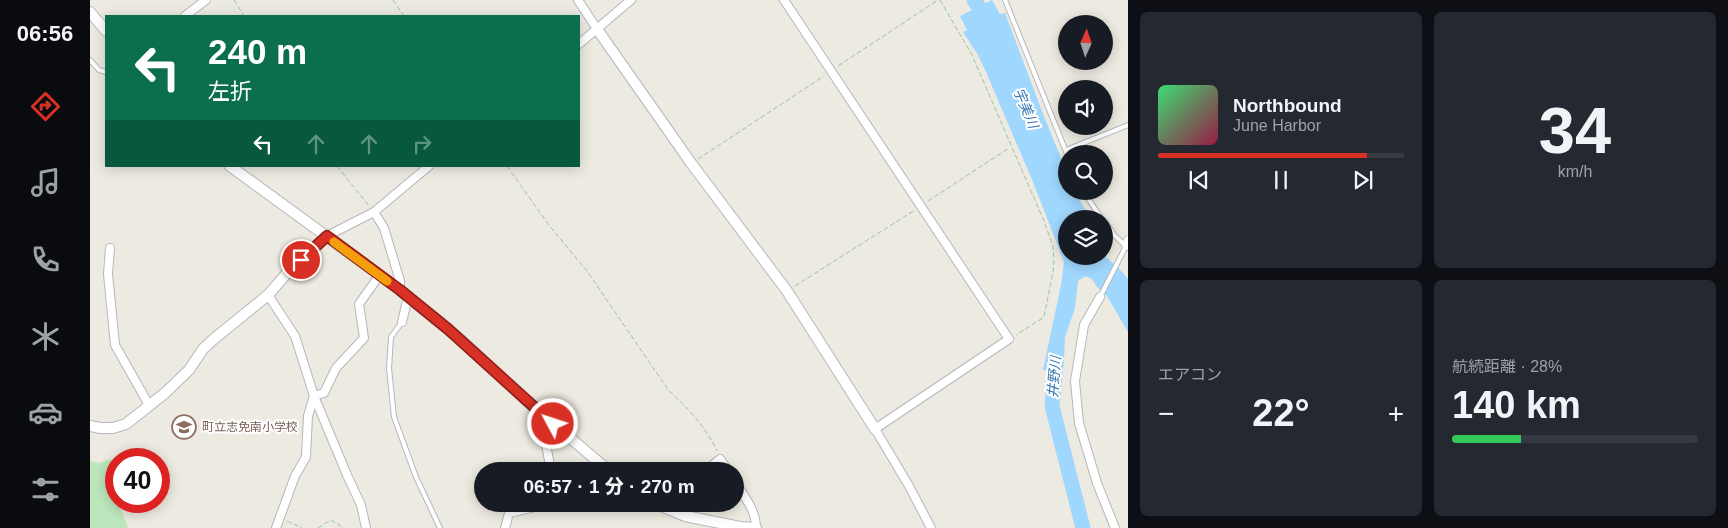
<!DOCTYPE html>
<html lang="ja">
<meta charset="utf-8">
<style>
:root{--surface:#171b24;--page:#242831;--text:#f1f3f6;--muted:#9ea1a6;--line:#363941;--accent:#d93025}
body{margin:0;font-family:Helvetica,"Noto Sans JP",sans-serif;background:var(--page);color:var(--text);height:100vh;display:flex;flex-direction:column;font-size:19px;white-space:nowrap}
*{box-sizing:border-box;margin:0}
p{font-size:16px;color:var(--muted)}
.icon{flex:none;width:28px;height:28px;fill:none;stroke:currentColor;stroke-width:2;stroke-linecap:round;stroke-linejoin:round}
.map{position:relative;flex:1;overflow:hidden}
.sheet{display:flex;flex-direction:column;gap:12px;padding:12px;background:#0d0f14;width:600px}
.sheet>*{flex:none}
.guide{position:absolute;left:15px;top:15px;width:475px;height:152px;border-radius:0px;box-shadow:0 2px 12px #0003;background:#0b6e4f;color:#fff;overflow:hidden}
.needle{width:32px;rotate:3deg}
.tools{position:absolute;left:968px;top:15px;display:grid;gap:10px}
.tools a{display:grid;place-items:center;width:55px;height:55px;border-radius:50%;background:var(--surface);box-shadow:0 2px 12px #0003;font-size:25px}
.speed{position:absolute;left:15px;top:448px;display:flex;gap:10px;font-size:25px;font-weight:700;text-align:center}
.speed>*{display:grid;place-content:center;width:65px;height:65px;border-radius:50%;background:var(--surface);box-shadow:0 2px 12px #0003;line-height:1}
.speed .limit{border:8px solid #d22;background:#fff;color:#111}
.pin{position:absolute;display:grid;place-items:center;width:42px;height:42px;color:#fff;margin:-21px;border:2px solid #fff;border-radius:50%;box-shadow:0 1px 5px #0007}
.me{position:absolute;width:55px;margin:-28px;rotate:310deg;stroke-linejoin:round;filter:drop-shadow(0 0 4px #0008)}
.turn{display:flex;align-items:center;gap:18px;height:105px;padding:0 20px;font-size:22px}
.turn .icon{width:65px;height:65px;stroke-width:2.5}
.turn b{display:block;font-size:35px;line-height:42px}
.lanes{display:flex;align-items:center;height:48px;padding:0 20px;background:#0003;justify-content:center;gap:25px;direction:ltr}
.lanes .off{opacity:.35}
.big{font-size:38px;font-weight:800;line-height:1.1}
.sheet .widget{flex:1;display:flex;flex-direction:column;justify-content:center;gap:8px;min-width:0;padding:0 18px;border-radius:8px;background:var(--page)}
.sheet .dial{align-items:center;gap:0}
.dial b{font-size:65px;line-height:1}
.song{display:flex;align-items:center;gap:15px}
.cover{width:60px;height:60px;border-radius:8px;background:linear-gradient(135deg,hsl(140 70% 55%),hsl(340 70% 35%))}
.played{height:5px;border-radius:2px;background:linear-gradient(90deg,var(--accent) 85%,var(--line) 85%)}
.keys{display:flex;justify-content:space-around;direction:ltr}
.heat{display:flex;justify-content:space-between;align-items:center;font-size:28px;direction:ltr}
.charge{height:8px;border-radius:4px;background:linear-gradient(90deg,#34c759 28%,var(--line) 0)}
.sheet .tiles{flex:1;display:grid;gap:12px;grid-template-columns:repeat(2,1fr)}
.trip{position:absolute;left:384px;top:462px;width:270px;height:50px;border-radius:25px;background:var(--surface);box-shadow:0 2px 12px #0003;font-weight:800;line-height:50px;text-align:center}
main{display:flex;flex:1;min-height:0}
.tab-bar{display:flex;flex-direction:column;width:90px;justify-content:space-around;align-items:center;background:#090b0e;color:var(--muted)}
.tab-bar .icon{width:35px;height:35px}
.tab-bar .active{color:var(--accent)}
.tab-bar b{font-size:22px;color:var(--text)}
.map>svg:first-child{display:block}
.green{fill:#bde6bc}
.water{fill:#9fd7ff}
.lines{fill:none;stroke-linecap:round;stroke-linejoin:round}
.river{stroke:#9fd7ff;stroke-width:15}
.lane-casing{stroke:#b4b7bc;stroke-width:6}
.street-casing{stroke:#b4b7bc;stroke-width:10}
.secondary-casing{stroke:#b5b8be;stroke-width:12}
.path{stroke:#95c7a2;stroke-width:1;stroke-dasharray:5 2.5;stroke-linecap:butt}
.lane{stroke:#fff;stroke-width:4}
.street{stroke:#fff;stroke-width:8}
.secondary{stroke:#fff;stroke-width:10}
.route-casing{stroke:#8d1f18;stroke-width:12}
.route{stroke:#d93025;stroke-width:9}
.slow{stroke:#f59e0b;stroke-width:9}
.labels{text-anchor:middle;stroke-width:4;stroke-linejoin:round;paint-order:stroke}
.education-label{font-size:12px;fill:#785e54;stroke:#fff;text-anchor:start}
.water-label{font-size:14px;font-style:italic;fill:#3a77b2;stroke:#fff}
</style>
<main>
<nav class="tab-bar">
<b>06:56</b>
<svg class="icon active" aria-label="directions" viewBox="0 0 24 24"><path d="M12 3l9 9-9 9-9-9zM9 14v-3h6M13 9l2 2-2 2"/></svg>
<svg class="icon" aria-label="music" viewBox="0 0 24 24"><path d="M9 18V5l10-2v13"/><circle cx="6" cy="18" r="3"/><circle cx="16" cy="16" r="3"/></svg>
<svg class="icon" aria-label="phone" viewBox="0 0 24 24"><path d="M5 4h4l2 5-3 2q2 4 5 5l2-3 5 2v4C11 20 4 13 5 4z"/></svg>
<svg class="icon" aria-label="climate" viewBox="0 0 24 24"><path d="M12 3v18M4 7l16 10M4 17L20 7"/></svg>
<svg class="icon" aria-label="car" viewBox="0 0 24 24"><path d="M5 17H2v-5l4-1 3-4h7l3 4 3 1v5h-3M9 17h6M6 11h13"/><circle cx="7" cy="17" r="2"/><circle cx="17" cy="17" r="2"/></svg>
<svg class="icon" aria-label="filters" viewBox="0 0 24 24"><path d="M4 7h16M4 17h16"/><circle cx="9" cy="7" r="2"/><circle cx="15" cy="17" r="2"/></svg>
</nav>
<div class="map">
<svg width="1038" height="528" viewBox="0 0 1038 528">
<rect width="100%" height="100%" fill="#edeae1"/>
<path class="green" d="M29,457L32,459H26V501H32L30,507L38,528H0V461L9,463Z"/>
<path class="water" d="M902,0L910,14L915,13L953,114L976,170V191H985L996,212L998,219H976V256H1013L1021,263L1038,292V332L1017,296L1007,287L1002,279L995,276L988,281L985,308L975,337L973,371L953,370L971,285L974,262L943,182L896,72L888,55L873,32L877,30L870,16Z"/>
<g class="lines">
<path class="river" d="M884,0L899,22
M1003,256L1024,274L1038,291
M967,351L962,406L993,528"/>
<g class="lane-casing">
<path id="lane" d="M915,0L977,154
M0,60L9,70L16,72
M976,150L1038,125
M993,191L1012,219
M1014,220L1025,236L1038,248
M1010,297L1036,246
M312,322L301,337L299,368L304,417L326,477L350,528"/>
</g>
<g class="street-casing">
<path id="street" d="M488,0L507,29
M694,0L919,339L785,429L819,486L841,528
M95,16L116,0
M489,44L541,0
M284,212L294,228L310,281V290
M237,236L284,212L339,166
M1036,245L1038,240
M20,248L18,274L25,345L59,405
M178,295L205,336L224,396L257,475L271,505L276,528
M1010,297L994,325L985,381L989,423L1007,483L1025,528
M312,322L318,297
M224,396L234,393L246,368L274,338L269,304L289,276
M461,471L456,444L457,430L463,424
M615,471L630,459L638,471
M645,482C654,496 666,510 666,528
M186,528L205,476L216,457L218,416L224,396
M415,528L419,513L458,504"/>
</g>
<g class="secondary-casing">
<path id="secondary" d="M0,12L16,31
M507,29L601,163L697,291L785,429
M140,166L310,290L371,340L437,401L519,471
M0,426L10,428H23L36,424L75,393L99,370L113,349L125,338L178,295L198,272L237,236
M566,504L595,516L650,527L666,528"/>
</g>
<path class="path" d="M144,0L154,16
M303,0L314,16
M850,0L882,55L954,221L963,247L964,259L963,272L954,317L926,335
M748,66L848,0
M608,159L734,76
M247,166L279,206
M417,166L458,224L497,271L579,391C598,408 616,427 627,451
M838,201L919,148
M705,286L825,210
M197,521L212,528
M228,528L241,520L254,528"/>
<use href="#lane" class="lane"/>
<use href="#street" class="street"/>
<use href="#secondary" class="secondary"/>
</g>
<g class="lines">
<g class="route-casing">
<path id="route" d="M211,260L237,236L310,290L358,329L463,424"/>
</g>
<use href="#route" class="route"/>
<path class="slow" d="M244,242L297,281"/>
</g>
<defs>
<g id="school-ring" transform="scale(1.25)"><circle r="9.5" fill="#fff" stroke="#8d6e63" stroke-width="1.5"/><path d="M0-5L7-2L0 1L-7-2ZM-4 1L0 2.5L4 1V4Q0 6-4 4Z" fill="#8d6e63"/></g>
</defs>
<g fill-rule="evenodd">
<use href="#school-ring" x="94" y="427"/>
</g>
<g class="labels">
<g class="education-label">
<text x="112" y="431">町立志免南小学校</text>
</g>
<g class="water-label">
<text transform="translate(936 108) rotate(67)" y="5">宇美川</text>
<text transform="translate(964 377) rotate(-85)" y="5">井野川</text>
</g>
</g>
</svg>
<div class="tools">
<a><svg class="needle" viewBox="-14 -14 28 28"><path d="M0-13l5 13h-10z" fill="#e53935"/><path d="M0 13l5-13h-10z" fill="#9ea1a6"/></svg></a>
<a><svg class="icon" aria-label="sound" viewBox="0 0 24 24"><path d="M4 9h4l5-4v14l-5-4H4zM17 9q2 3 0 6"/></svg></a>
<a><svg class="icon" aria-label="search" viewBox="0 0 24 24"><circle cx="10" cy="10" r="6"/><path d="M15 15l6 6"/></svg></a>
<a><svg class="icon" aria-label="layers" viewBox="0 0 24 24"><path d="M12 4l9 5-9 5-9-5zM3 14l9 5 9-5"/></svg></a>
</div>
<div class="speed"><div class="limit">40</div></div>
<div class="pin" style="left:211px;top:260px;background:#d93025"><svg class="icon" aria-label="arrive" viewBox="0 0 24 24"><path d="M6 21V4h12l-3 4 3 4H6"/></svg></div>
<svg class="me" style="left:463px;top:424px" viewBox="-20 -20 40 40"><circle r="17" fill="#d93025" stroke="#fff" stroke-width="3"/><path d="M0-11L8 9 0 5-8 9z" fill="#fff"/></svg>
<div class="trip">06:57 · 1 分 · 270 m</div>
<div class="guide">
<div class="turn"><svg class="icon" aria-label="left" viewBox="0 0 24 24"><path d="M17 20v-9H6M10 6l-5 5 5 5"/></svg><div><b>240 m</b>左折</div></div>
<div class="lanes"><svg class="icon" aria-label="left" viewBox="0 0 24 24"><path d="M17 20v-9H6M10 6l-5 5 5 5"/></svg><svg class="icon off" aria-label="ahead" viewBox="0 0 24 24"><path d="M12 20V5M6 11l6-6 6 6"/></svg><svg class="icon off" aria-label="ahead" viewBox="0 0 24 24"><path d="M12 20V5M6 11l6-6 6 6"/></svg><svg class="icon off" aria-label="right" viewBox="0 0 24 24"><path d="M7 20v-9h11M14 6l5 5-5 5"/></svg></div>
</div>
</div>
<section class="sheet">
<div class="tiles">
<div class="widget">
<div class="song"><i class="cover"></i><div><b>Northbound</b><p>June Harbor</p></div></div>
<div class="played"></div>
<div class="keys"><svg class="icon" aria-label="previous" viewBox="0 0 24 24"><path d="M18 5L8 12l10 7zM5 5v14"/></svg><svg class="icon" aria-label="pause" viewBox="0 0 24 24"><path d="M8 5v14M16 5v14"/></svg><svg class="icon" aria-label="next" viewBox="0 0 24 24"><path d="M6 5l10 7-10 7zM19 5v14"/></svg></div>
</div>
<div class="widget dial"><b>34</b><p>km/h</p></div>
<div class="widget"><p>エアコン</p>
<div class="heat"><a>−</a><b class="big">22°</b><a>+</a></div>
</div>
<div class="widget"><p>航続距離 · 28%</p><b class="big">140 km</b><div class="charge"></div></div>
</div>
</section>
</main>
